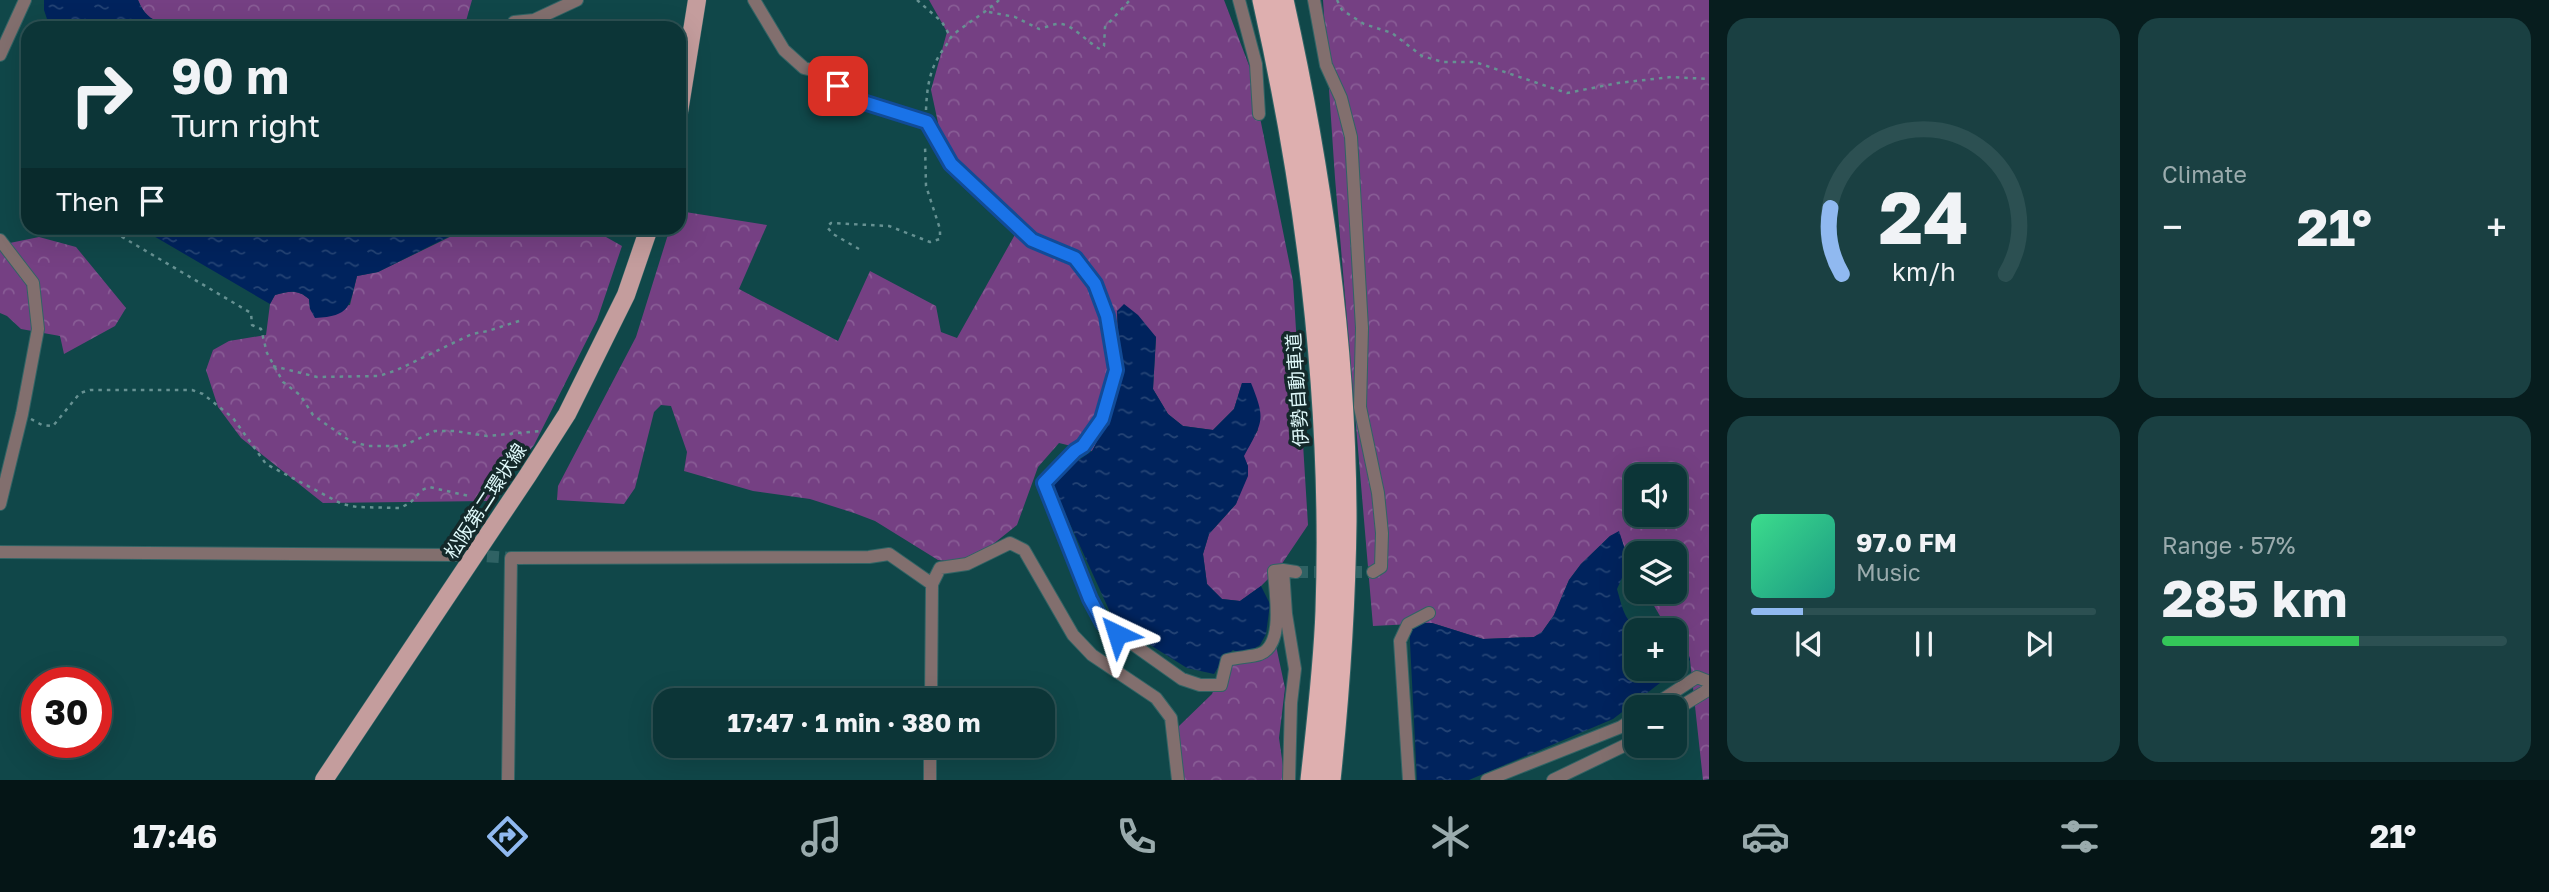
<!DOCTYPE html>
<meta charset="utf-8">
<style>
:root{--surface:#0c3537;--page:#1a4042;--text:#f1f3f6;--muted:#9aabad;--line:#2c5052;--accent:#90b9f0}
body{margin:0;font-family:"Golos Text","Noto Sans JP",sans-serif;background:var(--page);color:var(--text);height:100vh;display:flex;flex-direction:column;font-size:26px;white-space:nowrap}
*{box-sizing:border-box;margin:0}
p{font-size:23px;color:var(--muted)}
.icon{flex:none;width:38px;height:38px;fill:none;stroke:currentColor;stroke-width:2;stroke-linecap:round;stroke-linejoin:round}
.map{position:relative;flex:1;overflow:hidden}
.panel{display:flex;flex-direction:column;gap:18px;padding:18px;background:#071d1e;width:840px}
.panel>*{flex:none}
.top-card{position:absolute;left:21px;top:21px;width:665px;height:214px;border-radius:21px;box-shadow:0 7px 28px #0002,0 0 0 2px var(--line);background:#0c3537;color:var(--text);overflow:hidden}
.tools{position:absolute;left:1624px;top:464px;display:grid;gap:14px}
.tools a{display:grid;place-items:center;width:63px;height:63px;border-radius:14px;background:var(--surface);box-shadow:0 7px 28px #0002,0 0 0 2px var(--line);font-size:35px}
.speed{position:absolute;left:21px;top:667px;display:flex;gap:14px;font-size:35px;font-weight:700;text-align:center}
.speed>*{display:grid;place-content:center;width:91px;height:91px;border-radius:50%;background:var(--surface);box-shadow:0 7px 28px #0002,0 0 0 2px var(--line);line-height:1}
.speed .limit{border:10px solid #d22;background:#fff;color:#111}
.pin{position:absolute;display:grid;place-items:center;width:60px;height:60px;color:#fff;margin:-30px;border-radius:14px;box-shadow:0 4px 10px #0006}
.me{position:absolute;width:77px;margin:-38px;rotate:319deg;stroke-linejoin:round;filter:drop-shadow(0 0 5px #0008)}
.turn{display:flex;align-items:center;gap:24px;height:147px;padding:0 35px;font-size:32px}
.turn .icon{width:91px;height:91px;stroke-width:2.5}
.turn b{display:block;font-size:49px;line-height:60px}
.then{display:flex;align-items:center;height:66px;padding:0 35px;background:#0003;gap:14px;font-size:26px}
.big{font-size:52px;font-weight:700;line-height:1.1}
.panel .tile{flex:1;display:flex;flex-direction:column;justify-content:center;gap:10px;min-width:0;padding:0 24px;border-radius:21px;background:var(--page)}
.panel .dial{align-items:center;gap:0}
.dial svg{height:182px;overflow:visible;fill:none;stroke:var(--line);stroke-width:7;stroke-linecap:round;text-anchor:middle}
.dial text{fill:var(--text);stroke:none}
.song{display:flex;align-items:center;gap:21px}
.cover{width:84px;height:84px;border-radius:10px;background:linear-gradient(135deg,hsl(150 70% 55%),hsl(170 70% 35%))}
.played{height:7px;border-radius:4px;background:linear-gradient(90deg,var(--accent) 15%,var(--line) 15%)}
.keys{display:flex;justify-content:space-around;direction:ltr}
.heat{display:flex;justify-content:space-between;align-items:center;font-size:38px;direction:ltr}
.charge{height:10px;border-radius:5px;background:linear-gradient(90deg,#34c759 57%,var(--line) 0)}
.panel .tiles{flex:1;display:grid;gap:18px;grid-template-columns:repeat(2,1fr)}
.trip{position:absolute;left:653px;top:688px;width:402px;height:70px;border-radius:21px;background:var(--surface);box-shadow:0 7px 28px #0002,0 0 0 2px var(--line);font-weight:700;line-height:70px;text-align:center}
.tabs{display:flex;height:112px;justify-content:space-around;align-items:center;background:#051516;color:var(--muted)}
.tabs .icon{width:49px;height:49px}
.tabs .current{color:var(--accent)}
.tabs b{font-size:32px;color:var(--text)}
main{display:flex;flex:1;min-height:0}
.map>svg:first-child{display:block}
.forest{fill:url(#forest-crowns);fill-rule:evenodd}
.water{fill:url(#water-ripples)}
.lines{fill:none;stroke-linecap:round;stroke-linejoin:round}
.street-tunnel{stroke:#2f6264;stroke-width:12;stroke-dasharray:12 6;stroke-linecap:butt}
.street-casing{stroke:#316465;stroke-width:14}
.primary-casing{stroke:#316465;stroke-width:19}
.highway-casing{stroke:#316465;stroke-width:23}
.path{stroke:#669192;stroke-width:2.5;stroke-dasharray:3.5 5;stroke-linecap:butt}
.street{stroke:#826f6e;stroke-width:12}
.primary{stroke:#c49d9d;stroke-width:18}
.highway{stroke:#deafaf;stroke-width:21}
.route-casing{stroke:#114b97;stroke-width:18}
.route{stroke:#1a73e8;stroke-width:12}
.labels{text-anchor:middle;stroke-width:7;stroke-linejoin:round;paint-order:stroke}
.street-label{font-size:19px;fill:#e0fafb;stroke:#14292a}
</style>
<main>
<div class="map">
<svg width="1709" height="780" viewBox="0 0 1709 780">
<defs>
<pattern id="forest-crowns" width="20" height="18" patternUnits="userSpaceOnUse" patternTransform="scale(1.75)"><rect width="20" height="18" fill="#754083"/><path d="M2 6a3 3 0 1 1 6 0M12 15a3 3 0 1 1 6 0" fill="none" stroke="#885c95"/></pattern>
<pattern id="water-ripples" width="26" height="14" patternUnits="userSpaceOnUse" patternTransform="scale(1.75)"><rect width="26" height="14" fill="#00235d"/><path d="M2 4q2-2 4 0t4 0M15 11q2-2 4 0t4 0" fill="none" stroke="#254475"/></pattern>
</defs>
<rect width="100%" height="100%" fill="#104749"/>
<path class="forest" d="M138,0H472L464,28H193C168,22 149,28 138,0Z
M929,0H1224L1250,68L1293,281L1308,525L1279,568L1261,586L1240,601L1222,599L1207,584L1203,554L1209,534L1236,504L1248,466L1243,456L1258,430L1242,383L1234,409L1213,430L1183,426L1168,414L1153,389L1156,337L1117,311L1119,357L1104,412L1102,432L1092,451L1059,443L1038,467L1017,525L992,545L956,562L938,560L875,521L854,513L810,499L753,491L684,471L687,452L671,406L661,405L654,412L635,488L624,504L557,500L558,486L636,337L670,228H679V211L767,225L739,289L838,341L870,271L936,306L941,332L957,338L1017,231L972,173L955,160L943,146L931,90L947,32Z
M1323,0H1709V779L1703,780L1690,660L1682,627L1660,616L1646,592H1675V553H1636V574L1629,562L1619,532L1610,536L1581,564L1569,580L1554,615L1542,632L1534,637L1483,639L1432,623L1373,626L1335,178ZM1636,476H1675V514H1636Z
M463,228H590L622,246L597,320L534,445L488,501L323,503L241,438L218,407L206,370L213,350L229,341L266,335L270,304L275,295C289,291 298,289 309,299L310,309L350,305L357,276L378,272L458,233Z
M39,237L76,247L126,308L115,326L64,354L60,336L21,329L7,316L0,313V245Z
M1275,641L1285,688L1279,738L1285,780H1183L1178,727L1212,694L1223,667Z"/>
<path class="water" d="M44,0H138C149,28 168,22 193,28H50L44,10Z
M140,228H463L458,232L378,272L357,276C349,307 351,316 315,318L310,309L309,299C298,289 289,291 275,295L270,304Z
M1124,304L1138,315L1156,337L1153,389L1168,414L1183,426L1213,430L1234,409L1242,383H1251C1266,420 1263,421 1244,456L1248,466V476L1236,504L1209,534L1203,554L1207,584L1222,599L1240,601L1261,586L1270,604L1266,634L1260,645L1243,655L1233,650L1223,659L1214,674L1187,668L1115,623L1050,480L1092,451L1102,432L1104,412L1119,357L1117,311Z
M1619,531L1629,562L1617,589C1622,606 1624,623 1642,630H1636V668H1675V630H1643L1682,627L1690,660L1613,719L1469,780H1417L1409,623H1432L1483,639L1534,637L1542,632L1554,615L1569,580L1581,564L1610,536Z"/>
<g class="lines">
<path class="street-tunnel" d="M469,555L511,558
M1296,572H1373"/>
<g class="street-casing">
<path id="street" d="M754,0L784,50L804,68L816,71L860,101L927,122L951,164L1033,240L1075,258L1095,284L1107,316L1116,370L1102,419L1083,446L1075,451L1043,483L1079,573L1103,623L1182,679L1200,685H1221L1227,660C1238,657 1251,657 1260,654C1285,645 1275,593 1274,571L1283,570
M1239,0L1256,64L1259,114
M1314,0L1326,65L1341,98L1351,137L1362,328L1360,407L1378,493L1382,533L1381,567L1373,572
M514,22L534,20L577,0
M0,55L25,0
M0,240L33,283L38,329L22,414L0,504
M0,552L456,555
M931,700L932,584L940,568L967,564L1010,543L1024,550L1073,635L1092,655L1156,698L1171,718L1178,780
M1651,707L1697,677L1707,681L1708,690L1675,710
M508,780L511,558L869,557L889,554L932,584
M930,780V746
M1289,780L1291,703L1295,669L1286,614L1283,570L1296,572
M1409,780L1400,641L1408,624L1429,613
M1487,780L1621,727L1636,717
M1553,780L1636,740"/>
</g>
<g class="primary-casing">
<path id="primary" d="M679,112L697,0
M324,780L528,475L567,414L626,295L649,228"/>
</g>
<g class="highway-casing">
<path id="highway" d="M1263,0C1308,200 1333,406 1326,611C1324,667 1317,724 1311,780
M1283,0C1321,170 1346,346 1346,521C1345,607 1339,694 1330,780"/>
</g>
<path class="path" d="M917,0L942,22L950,36
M1337,0L1342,10L1364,24L1392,33L1422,56L1443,62H1475L1567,93L1618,83L1671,77L1709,79
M989,12L1015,17L1039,29C1045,28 1055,23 1061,24C1073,25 1088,43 1100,49L1104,46L1105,27L1130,0
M20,41L28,50
M926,110C927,85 930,67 945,47C949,42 949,38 954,34C969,22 985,13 999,0
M107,228L251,313L252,325L261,329L267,353L283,382L300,395L313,415L350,441L368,446H403L435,431H455L487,436L540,431
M859,249L833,234L827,227L831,223L889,226L930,242L940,239V229L926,186L925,144
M273,366L317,377L379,376L397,370L472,334L488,331L522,320
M31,419L42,425L53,426L80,393L90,390H192L203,394L233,418L266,464L342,504L357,507L400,508L410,503L422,490L429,487L469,496"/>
<use href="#street" class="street"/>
<use href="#primary" class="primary"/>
<use href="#highway" class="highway"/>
</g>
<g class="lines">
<g class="route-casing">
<path id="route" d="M838,86L860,101L927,122L951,164L1032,240L1075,258L1095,284L1107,316L1116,370L1102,419L1083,446L1075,451L1044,483L1090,599L1103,623L1117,634"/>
</g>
<use href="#route" class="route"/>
</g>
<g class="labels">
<g class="street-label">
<text transform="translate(1297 390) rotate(-94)" y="7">伊勢自動車道</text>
<text transform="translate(485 501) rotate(-57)" y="7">松阪第二環状線</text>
</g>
</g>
</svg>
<div class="tools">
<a><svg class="icon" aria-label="sound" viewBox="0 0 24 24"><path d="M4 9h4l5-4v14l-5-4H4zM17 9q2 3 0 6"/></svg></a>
<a><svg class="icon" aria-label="layers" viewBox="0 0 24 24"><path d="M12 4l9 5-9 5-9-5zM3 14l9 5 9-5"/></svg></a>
<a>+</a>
<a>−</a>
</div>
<div class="speed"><div class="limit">30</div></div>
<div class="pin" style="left:838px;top:86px;background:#d93025"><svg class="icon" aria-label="arrive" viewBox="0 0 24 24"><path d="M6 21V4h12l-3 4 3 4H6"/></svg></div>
<svg class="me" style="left:1117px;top:634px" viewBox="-20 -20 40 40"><path d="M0-17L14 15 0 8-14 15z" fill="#1a73e8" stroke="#fff" stroke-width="4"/></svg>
<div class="trip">17:47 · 1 min · 380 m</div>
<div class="top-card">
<div class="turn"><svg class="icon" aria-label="right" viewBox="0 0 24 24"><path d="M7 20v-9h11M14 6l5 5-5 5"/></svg><div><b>90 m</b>Turn right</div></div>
<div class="then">Then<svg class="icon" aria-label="arrive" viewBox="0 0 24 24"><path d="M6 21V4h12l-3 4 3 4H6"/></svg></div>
</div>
</div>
<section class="panel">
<div class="tiles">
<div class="tile dial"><svg viewBox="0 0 100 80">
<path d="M14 69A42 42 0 1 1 86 69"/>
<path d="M14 69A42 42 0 0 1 9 40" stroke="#90b9f0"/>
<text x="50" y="56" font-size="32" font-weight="700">24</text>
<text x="50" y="72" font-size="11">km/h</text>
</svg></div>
<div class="tile"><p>Climate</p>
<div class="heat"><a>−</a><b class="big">21°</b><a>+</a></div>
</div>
<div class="tile">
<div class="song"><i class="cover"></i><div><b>97.0 FM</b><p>Music</p></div></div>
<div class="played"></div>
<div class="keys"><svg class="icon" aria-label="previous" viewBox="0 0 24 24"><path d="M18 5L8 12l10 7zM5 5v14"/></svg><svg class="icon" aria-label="pause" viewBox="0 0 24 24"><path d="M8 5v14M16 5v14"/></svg><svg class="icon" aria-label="next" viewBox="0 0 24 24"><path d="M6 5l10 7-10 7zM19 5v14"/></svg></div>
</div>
<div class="tile"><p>Range · 57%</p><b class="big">285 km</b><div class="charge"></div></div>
</div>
</section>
</main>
<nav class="tabs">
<b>17:46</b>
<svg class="icon current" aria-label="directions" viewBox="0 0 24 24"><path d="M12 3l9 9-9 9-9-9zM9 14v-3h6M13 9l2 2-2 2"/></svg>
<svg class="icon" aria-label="music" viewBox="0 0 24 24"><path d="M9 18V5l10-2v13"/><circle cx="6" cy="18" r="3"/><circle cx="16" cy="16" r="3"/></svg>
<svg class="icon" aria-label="phone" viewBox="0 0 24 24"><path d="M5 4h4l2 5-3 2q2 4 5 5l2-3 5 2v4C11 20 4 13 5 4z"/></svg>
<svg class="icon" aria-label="climate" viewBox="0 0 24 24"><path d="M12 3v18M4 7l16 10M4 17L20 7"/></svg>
<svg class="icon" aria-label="car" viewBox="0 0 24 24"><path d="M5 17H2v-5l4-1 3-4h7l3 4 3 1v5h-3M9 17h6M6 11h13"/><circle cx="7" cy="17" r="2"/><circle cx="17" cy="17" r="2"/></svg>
<svg class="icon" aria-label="filters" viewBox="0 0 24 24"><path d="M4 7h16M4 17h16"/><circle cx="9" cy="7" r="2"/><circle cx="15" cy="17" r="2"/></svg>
<b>21°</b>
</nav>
